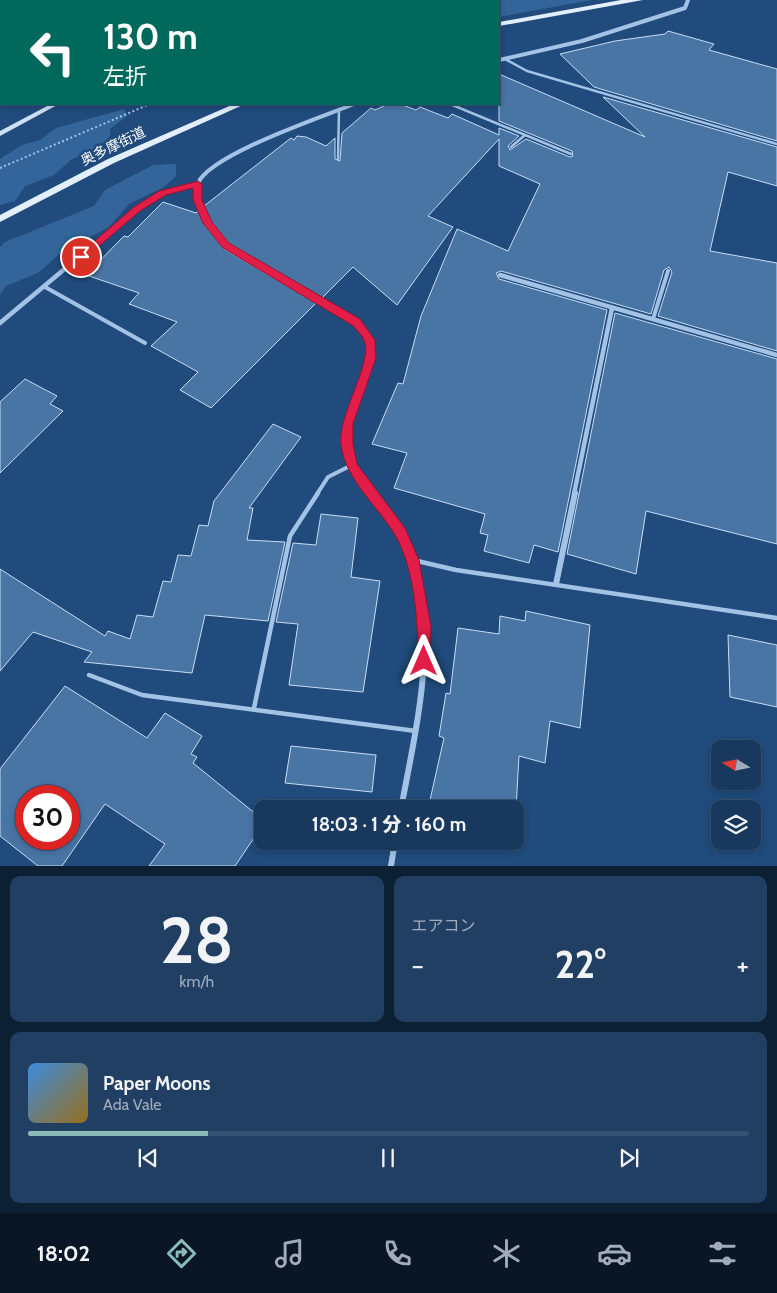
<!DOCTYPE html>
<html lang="ja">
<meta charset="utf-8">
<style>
:root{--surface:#18385d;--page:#213f63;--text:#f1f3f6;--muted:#9facbc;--line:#365272;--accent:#8bbbb9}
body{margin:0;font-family:Cabin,"Noto Sans JP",sans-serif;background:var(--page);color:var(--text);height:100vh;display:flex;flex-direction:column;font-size:19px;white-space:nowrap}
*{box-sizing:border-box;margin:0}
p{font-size:16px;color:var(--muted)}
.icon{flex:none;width:28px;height:28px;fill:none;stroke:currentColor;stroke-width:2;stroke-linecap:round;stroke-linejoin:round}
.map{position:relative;height:866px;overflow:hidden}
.drawer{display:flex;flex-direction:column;gap:10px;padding:10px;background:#0d1f33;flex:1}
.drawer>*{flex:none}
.hud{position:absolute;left:0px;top:0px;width:500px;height:105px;box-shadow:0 2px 8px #0003,0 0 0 1px var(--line);background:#00695c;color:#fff;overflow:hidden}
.needle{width:32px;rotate:280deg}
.controls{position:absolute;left:711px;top:740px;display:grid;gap:10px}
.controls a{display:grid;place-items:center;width:50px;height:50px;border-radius:10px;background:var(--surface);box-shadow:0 2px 8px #0003,0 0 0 1px var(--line);font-size:25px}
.speed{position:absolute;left:15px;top:785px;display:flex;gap:10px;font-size:25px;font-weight:700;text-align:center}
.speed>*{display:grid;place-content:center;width:65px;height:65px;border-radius:50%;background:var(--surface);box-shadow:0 2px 8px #0003,0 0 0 1px var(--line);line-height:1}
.speed .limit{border:8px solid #d22;background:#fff;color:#111}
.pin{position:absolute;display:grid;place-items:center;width:42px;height:42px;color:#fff;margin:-21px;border:2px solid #fff;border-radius:50%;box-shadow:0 1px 5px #0007}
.me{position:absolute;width:55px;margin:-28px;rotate:0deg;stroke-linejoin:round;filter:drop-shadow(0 0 4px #0008)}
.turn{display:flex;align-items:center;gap:18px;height:105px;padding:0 20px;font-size:22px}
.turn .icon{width:65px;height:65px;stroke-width:2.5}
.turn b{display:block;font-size:35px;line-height:42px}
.big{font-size:38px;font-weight:800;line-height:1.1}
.drawer .widget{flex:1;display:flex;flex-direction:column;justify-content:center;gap:8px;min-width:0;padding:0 18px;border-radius:10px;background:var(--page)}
.drawer .dial{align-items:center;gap:0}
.dial b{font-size:65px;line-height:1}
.song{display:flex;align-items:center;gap:15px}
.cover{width:60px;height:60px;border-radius:8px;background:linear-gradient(135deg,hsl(210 70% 55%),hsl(40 70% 35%))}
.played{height:5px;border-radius:2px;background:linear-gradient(90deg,var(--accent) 25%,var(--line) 25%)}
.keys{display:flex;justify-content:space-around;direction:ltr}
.heat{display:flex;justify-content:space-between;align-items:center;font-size:28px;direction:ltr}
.drawer .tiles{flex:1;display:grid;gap:10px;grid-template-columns:1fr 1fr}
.widget:last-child{grid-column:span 2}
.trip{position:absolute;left:254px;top:800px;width:270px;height:50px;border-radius:10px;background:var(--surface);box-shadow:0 2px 8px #0003,0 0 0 1px var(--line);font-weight:800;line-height:50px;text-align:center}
.tab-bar{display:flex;height:80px;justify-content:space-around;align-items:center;background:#0a1625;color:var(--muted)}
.tab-bar .icon{width:35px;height:35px}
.tab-bar .current{color:var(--accent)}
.tab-bar b{font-size:22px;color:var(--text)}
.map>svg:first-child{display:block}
.green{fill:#33659a}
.building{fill:#4975a5;stroke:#c7ddf5;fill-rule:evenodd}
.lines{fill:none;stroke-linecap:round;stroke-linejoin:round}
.path{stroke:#a3c3e6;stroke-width:2;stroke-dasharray:2 2.5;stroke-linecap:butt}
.lane-far2{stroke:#a3c3e6;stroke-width:2.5}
.lane-far1{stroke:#a3c3e6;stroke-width:4}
.lane{stroke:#a3c3e6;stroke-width:4.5}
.street-far2{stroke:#a3c3e6;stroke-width:4}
.street-far1{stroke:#a3c3e6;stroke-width:4.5}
.street{stroke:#a3c3e6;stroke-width:6}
.secondary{fill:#cde0f5;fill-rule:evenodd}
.primary{fill:#e4effd;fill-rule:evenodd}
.route{fill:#e11d48;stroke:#92132f}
.labels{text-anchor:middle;stroke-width:5;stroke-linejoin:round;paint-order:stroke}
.far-street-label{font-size:14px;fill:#fff;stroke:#204b7c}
</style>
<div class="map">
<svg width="777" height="866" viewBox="0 0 777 866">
<rect width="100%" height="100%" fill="#204b7c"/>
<path class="green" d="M295,0H592L499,17V1H292Z
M124,109L127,116L110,129V136L98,149L72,159L54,175L25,186L15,201L0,205V159L22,145L40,140L56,128Z
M176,164V176L164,187L129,204L109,227L62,252L38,273L6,286L0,295V247L5,242L94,206L105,190L153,165Z"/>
<path class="building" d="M668,31L714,44L709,50L777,69V141L594,87L560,54L615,41L665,34Z
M499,74L645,137L603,97L777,147V186L728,172L710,251L777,263V351L658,316L672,272L669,267L664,270L651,314L501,271L496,273L499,279L607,310L558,552L534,545L529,563L484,551L488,535L480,533L485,514L394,488L407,453L372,444L398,383L403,384L421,316L457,229L508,251L540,184L499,166V139L428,216L453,227L397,305L353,267L322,298L229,243L211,221L204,206L291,138L294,140L297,136L306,137L326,146L335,138V159L340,161L342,133L371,108L375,110L388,104H400L416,110L420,107L448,118L452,114L499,135V128L519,136L508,146L510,150L526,139L570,157L573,156L572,151L499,121Z
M163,202L196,213L198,211L205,225L224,249L316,303L211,408L180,390L198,372L151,346L177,322L129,304L139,293L86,275L124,236L128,237Z
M615,313L777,359V544L646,511L636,574L567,554Z
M25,379L57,396L50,404L63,411L0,473V402Z
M273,424L301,437L249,508H253L247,540L285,542L268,621L205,615L192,673L84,662L92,652L33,632L0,671V569L105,636L108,631L130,639L137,615L153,617L163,581L171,582L178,555L191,556L199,525L208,526L214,501Z
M321,514L358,518L351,577L380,581L363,692L289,685L298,624L276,622L293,543L316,545Z
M526,611L590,625L580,728L550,721L545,763L519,756L516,809H428L444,738L439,736L446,693L450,694L458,628L499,634L500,616L525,621Z
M728,635L777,645V707L730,697Z
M65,686L147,738L165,713L202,736L191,754L197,757L193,763L262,819V826L235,866H149L165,844L105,804L62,866H38L0,836V769ZM26,796H69V839H26Z
M291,746L376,755L372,792L285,783Z"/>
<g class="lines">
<path class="path" d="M476,1L481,0
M0,168L150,104"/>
<path class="lane-far2" d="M505,59L527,71L777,144
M450,104L571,154
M511,147L525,135
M338,159L339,109"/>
<path class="lane-far1" d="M45,287L145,343
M653,319L668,271
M317,494L328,477L352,465"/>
<path class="lane" d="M413,560L456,570L777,618
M89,675L142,695L416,731
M254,708L290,536L318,493"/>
<path class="street-far2" d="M137,0L139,1
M499,60L582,41L685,8L688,0
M133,213L162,193L198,184
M203,213C199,204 194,193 198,183C211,154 322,117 354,104"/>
<path class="street-far1" d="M202,211L208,223L226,246L356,322C361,327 368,333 370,340C379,374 342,410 347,446C350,464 361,480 372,494
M500,275L777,355
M0,323L134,211
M574,494L612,308"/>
<path class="street" d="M371,493C382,508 396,522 404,539C443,624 417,722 401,809
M556,584L575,493
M391,866L395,841"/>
<path class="secondary" d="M51,104H59L0,136V131Z"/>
<path class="primary" d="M621,0H643L499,26V22Z
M234,104H245L114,163L0,222V215L108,159Z"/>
</g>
<path class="route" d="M198,181L202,184V200L212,222L229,243L360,319L375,340L376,358L353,424V444L357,464L405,528L419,560L431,627L429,666L424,668L420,666L418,661C418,623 415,569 395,535C378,506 346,481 341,445C337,416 374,361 364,340C361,334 356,329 352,325L223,248L203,223L193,200V188L166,195L140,211L84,259L81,260L76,257L134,207L159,191Z"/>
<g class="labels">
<g class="far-street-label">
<text transform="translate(113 146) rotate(-26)" y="5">奥多摩街道</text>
</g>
</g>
</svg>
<div class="controls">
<a><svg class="needle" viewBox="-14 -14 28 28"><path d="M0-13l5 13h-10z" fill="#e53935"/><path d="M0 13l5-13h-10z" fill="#9facbc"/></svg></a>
<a><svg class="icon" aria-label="layers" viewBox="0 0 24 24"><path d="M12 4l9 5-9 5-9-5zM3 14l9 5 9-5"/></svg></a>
</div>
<div class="speed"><div class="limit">30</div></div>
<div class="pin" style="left:81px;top:257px;background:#d93025"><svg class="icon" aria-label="arrive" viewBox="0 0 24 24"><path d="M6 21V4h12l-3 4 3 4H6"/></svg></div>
<svg class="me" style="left:424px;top:661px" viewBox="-20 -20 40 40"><path d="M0-17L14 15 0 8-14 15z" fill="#e11d48" stroke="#fff" stroke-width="4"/></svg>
<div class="trip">18:03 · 1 分 · 160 m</div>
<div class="hud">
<div class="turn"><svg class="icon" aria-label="left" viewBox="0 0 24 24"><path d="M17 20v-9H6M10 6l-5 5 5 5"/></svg><div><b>130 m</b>左折</div></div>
</div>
</div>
<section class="drawer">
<div class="tiles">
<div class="widget dial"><b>28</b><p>km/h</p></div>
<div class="widget"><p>エアコン</p>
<div class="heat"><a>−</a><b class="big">22°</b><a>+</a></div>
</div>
<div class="widget">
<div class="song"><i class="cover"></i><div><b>Paper Moons</b><p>Ada Vale</p></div></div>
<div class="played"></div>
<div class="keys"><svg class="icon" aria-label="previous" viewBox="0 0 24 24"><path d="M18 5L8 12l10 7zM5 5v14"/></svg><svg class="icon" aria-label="pause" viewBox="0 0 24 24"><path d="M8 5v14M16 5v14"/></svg><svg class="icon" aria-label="next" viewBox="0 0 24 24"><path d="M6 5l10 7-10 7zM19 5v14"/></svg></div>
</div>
</div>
</section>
<nav class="tab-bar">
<b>18:02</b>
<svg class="icon current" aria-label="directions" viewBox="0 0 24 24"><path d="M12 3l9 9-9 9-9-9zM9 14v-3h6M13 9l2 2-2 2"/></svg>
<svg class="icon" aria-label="music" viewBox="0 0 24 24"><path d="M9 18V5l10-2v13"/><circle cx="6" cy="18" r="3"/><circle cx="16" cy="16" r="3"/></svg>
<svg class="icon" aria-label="phone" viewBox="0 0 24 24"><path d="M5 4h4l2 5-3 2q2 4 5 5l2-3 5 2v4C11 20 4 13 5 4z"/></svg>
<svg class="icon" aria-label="climate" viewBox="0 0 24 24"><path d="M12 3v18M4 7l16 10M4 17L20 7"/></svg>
<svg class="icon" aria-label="car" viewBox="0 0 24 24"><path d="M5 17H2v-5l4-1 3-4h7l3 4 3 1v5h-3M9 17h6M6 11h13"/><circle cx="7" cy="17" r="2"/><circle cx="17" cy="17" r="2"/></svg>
<svg class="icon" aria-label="filters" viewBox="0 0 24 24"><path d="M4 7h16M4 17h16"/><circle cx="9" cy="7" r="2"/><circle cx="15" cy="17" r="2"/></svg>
</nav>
